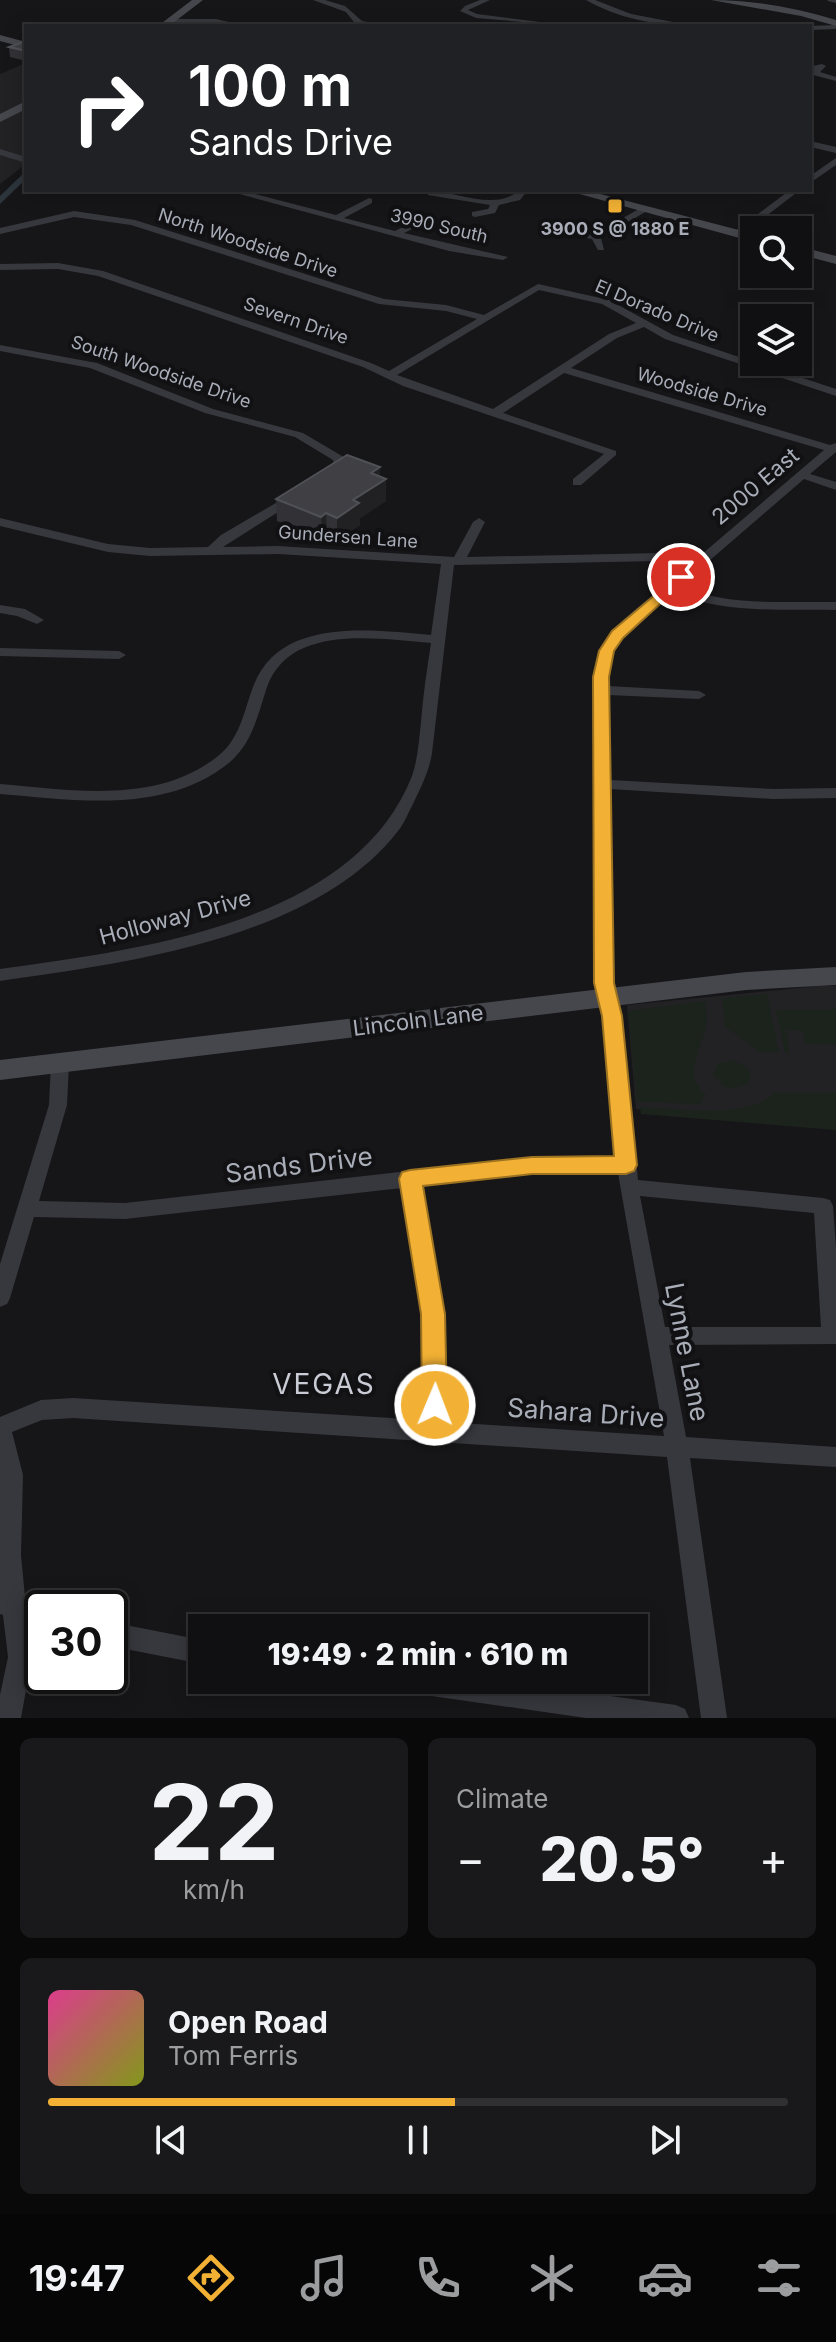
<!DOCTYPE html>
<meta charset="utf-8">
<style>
:root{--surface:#101012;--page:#19191b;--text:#f1f3f6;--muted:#9c9d9f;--line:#303032;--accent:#f2b134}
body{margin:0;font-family:Inter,sans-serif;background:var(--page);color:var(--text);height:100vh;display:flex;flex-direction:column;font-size:30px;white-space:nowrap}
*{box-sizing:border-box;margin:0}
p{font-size:26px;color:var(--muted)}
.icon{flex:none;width:44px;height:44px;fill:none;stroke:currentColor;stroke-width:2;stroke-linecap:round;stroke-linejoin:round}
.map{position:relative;height:1718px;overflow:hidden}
.drawer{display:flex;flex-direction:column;gap:20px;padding:20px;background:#09090a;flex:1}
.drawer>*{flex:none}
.top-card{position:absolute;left:24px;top:24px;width:788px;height:168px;border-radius:0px;box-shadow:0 4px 20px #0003,0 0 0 2px var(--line);background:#202124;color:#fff;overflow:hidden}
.fabs{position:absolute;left:740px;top:216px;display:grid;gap:16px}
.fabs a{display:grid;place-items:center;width:72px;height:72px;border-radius:0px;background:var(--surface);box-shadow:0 4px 20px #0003,0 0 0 2px var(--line);font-size:40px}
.speed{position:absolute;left:24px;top:1590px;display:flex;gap:16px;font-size:40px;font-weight:700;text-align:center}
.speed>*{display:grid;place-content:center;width:104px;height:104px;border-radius:50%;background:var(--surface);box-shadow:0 4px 20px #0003,0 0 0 2px var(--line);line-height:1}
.speed .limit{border:4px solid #111;border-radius:12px;background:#fff;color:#111}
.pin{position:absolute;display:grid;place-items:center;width:68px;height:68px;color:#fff;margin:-34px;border:4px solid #fff;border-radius:50%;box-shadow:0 2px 8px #0007}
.me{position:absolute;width:88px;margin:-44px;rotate:1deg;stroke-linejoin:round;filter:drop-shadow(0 0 6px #0008)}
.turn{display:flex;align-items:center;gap:28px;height:168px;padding:0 32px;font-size:36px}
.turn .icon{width:104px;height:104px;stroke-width:2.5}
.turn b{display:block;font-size:56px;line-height:68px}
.big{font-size:60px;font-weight:800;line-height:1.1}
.drawer .widget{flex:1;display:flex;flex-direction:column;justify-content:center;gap:12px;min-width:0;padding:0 28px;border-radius:12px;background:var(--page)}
.drawer .dial{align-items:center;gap:0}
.dial b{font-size:104px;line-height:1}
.song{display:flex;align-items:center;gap:24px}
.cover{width:96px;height:96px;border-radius:12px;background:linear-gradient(135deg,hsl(330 70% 55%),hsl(70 70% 35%))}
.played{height:8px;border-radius:4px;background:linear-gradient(90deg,var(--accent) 55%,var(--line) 55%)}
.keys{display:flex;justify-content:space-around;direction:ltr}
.heat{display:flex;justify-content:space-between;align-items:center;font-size:44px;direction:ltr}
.drawer .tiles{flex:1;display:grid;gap:20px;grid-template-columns:1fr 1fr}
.widget:last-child{grid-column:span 2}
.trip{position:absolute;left:188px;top:1614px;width:460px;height:80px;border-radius:0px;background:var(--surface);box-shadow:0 4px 20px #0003,0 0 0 2px var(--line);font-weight:800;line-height:80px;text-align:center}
.tab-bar{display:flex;height:128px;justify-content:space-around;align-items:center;background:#060607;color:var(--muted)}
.tab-bar .icon{width:56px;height:56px}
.tab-bar .selected{color:var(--accent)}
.tab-bar b{font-size:36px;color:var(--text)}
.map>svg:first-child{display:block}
.built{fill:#222225}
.green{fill:#1c231d}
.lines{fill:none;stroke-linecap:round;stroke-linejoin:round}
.canal{fill:#2c353c;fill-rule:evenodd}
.street{fill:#37383d;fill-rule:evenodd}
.secondary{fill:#45474d;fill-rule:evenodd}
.wall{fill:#323236}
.shaded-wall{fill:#212124}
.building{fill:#3f3f44;stroke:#4f5156;stroke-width:2}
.route{fill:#f2b134;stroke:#9d7322;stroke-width:2}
.poi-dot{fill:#f2b134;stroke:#111113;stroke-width:3}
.labels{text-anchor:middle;stroke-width:8;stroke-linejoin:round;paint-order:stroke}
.far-street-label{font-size:18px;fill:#a8adb8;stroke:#111113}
.far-poi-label{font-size:18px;font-weight:bold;fill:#a8adb8;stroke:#111113}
.street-label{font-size:22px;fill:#a8adb8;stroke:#111113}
.near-street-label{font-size:26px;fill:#a8adb8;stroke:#111113}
.near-neighbourhood-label{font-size:28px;letter-spacing:2px;fill:#c9ccd4;stroke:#111113}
</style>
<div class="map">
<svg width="836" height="1718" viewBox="0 0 836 1718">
<rect width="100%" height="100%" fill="#161618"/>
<path class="built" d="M26,63V164L0,184V74Z
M819,986H836V1129L636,1109L627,1005Z"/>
<path class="green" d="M767,994L779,1053H762L725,1027L722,998Z
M704,1001C718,1040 674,1065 706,1095L701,1104L637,1102L628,1011Z
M836,1009V1045L806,1044L802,1031L786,1030L790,1053H785L776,1010Z
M733,1060L747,1067L751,1075L749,1083L735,1089L723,1086L713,1075L718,1063Z
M773,1093H836V1130L641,1114L640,1107C675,1108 750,1120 773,1093Z"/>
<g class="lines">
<path class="canal" d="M26,171V179L0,204V196Z"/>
<path class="street" d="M313,0H325L345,6L362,21L392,26H357L346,12Z
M480,0H490L468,10L477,14L571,26L476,18L460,11L465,6Z
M586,0H595L631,14L694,26C657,26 617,18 586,0Z
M827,0H836V3L828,1Z
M171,19H216L245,26L169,22Z
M836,25V29L810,30L809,26Z
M822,64L826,66L820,72L836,77V81L813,75V66Z
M810,141L836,147V153L810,147Z
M0,149L26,157V163L0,155Z
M836,158V165L810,183V176Z
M225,190H239L336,215L369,198L372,199V203L344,218L395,231L429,214L432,215V219L404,233L508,257L503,260L449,251Z
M431,190C457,193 498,211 519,190H528L520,200L499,205L495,213L475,217L472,216V212L488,209L490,205L428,195V191Z
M790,190H800L740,236H734V232Z
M644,206L649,209L647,211L601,238L604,250H598L592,239L553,231L558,228L595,234Z
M74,211L135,220L384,299L446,305L484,315L538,284L609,300L673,335L836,389V396L665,339L644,327L617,338L571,368L830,445L836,443V452L810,474L836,482V490L804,479L680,586C727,607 785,601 836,602V610C783,609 722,614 673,592C640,619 607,640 608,686L699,691L706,695L699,699L608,695L610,780L773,789L836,788V798L773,799L610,789L613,983L621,1016L638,1180L823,1198L830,1200L833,1206L836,1248V1344L669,1345L686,1437L836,1447V1467L690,1458L727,1718H701L667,1457L73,1418L42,1420L12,1432L23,1475L21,1555L25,1597L52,1608H42V1626L28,1622L32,1657L21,1718H0V1695L8,1657L3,1615L0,1614V1417L41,1400L73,1398L423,1420V1314L402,1188L125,1219L34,1217L10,1298L7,1304L0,1307V1264L49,1105L51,1063L54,1058L60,1056L66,1058L69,1063L67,1105L39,1201L125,1203L514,1159L616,1157L603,1016L595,983L594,677L599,651L622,621L687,566L660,561L454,565L432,753C429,772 421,787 413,804C408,813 404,824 398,831C314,939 127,963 0,981V969C137,950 354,924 412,776C418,759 419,739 421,722C423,695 427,669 431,643C378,639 290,623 267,687C258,714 253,742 230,762C166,815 75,800 0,794V784C72,790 157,805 218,756C240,739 244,711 253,687C279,616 372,630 431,635L441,564L278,554L150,556L108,552L0,526V518L108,544L150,548L208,547L221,535L293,493L297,494V500L223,547L278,546L454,557L473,522L479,518L485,522L467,557L660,553L695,560L824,450L564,373L503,413L616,451V455L581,485H573V479L604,454L403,386L363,367L98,276L58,269L0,270V264L58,263L103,271L371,363L389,371L477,319L446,311L379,304L131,225L74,217L0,234V228ZM539,290L602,304L636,323L609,334L493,409L397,375ZM618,1173L664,1436L445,1422L443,1314L421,1185L514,1175ZM640,1196L814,1213L821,1327H665Z
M0,345L97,363L213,409L303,433L342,456L346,466L333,477H325V471L334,465L333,460L295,437L205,413L90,368L0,351Z
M0,605L25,609L44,620L37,624L17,616L0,613Z
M0,648L119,651L126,655L119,659L0,656Z
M110,1622L202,1640V1664L110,1646Z
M392,1680H493L676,1705L685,1709L689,1718H586L404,1692L395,1689Z"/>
<path class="secondary" d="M192,0H203L169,26H158Z
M711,0C754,0 796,8 836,20V26L801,16Z
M0,35L26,42V48L0,41Z
M26,101V109L0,122V114Z
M565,190H585L754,234V242Z
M798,246L836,256V264L798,254Z
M836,967V985L746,990L0,1080V1060L746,972Z"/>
</g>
<path class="wall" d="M26,41V61L10,57L9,47Z
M380,467V477L386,501L360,518V525L337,540L327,536L322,539L277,521L276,499Z"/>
<path class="shaded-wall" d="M380,467V482L386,479V501L360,518V525L337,540V518L353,500L371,473Z
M326,513L327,536L322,539L321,517Z"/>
<path class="building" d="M26,41V51L9,47Z
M347,455L380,467L371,473L386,479L353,500L359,503L337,518L326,513L321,517L276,499Z"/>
<path class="route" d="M681,573L686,574V580L623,638L614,651L609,677L614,983L622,1016L637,1165L634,1171L626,1174H532L423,1186L445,1314L447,1405L443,1413L435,1416L426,1413L422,1405L421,1314L399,1179L402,1172L410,1170L532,1157L614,1156L602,1016L594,983L593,677L599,651L612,631Z"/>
<rect class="poi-dot" x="607" y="198" width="16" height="16" rx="4"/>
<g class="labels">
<g class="far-street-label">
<text transform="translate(439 226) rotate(13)" y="6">3990 South</text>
<text transform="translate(248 243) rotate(18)" y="6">North Woodside Drive</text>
<text transform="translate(657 311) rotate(23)" y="6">El Dorado Drive</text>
<text transform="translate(296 321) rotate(19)" y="6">Severn Drive</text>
<text transform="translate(161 372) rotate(19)" y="6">South Woodside Drive</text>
<text transform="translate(702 392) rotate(16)" y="6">Woodside Drive</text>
<text transform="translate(348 537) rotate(4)" y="6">Gundersen Lane</text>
</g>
<g class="far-poi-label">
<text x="615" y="235">3900 S @ 1880 E</text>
</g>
<g class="street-label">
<text transform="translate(755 486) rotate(-40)" y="8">2000 East</text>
<text transform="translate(175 917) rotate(-15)" y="8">Holloway Drive</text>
<text transform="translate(418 1020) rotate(-7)" y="8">Lincoln Lane</text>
</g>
<g class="near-street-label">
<text transform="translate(299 1165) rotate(-7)" y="9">Sands Drive</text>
<text transform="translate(687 1352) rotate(79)" y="9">Lynne Lane</text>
<text transform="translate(586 1413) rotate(4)" y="9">Sahara Drive</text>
</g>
<g class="near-neighbourhood-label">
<text x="324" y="1394">VEGAS</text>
</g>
</g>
</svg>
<div class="fabs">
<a><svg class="icon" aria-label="search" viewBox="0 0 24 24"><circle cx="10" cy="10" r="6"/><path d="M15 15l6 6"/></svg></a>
<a><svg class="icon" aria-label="layers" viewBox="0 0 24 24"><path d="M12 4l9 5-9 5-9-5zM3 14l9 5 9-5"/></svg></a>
</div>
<div class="speed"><div class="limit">30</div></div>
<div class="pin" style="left:681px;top:577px;background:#d93025"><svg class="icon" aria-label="arrive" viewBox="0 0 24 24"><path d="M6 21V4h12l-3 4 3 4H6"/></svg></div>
<svg class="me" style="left:435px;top:1405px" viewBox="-20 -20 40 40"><circle r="17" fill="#f2b134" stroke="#fff" stroke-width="3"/><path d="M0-11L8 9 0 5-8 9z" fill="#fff"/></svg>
<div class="trip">19:49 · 2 min · 610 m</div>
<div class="top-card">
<div class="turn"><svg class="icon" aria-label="right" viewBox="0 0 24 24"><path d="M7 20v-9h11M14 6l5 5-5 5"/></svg><div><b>100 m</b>Sands Drive</div></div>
</div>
</div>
<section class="drawer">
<div class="tiles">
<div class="widget dial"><b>22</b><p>km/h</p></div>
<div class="widget"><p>Climate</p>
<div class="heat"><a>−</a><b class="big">20.5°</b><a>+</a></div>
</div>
<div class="widget">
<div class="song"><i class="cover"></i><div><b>Open Road</b><p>Tom Ferris</p></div></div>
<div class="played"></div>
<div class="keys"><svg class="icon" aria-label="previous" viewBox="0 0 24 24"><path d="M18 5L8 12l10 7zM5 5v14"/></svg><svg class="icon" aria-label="pause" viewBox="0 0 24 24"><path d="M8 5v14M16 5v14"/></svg><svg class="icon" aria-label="next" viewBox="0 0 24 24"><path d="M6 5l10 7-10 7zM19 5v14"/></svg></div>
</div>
</div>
</section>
<nav class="tab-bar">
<b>19:47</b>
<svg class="icon selected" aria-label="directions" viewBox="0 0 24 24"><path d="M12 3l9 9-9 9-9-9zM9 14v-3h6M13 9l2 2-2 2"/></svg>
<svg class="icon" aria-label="music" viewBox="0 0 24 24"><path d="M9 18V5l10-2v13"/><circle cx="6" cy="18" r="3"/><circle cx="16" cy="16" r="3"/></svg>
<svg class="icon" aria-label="phone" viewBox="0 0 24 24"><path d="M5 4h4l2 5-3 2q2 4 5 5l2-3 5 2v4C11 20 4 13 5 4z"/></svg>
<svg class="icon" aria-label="climate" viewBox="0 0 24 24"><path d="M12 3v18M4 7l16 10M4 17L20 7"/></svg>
<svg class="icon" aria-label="car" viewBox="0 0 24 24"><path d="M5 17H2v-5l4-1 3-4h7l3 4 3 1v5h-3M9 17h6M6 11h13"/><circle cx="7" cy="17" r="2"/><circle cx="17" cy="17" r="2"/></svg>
<svg class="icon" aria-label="filters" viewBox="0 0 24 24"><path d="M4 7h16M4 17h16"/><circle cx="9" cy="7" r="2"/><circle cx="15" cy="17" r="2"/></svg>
</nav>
